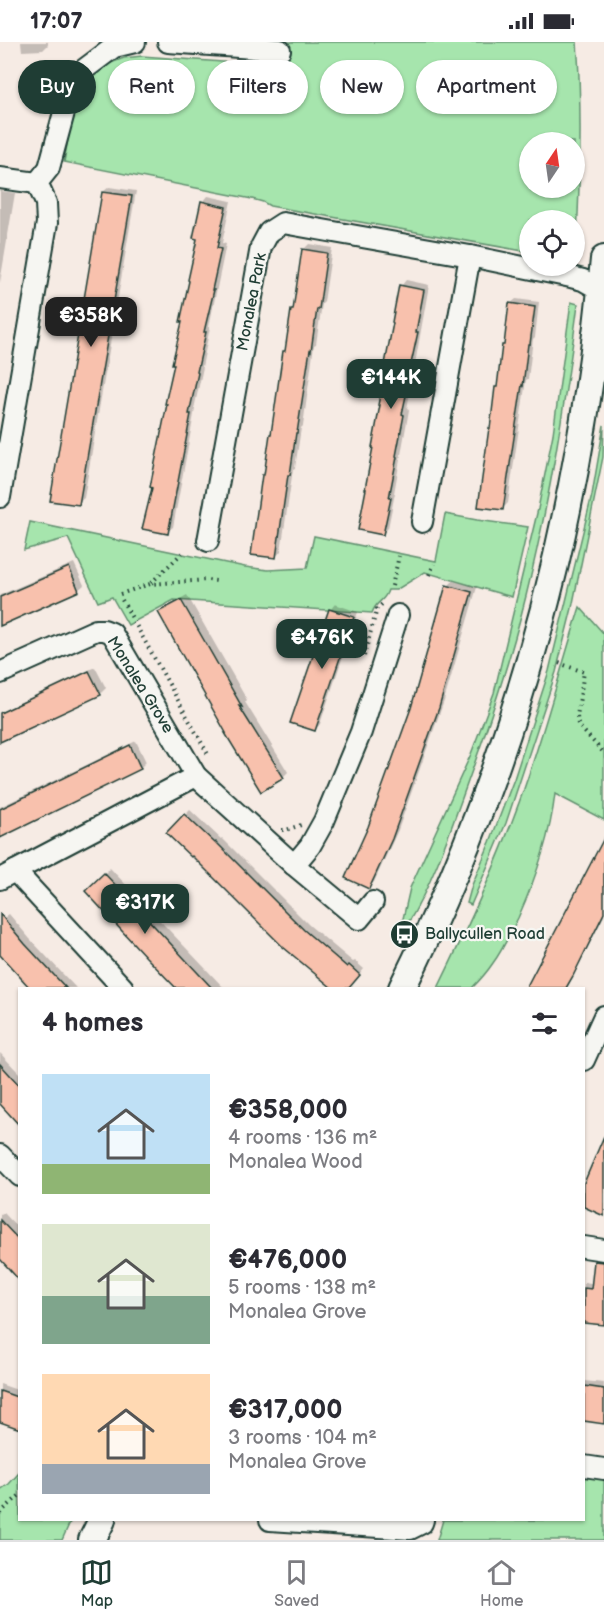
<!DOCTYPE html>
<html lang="en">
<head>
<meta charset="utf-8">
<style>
  :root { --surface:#fff; --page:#f2f2f3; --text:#2b2b33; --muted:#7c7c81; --line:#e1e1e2; --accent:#1f3d34 }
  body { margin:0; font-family:"Balsamiq Sans",sans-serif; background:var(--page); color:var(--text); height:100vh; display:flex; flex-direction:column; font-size:22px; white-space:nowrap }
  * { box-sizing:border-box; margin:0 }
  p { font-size:20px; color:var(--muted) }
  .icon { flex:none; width:33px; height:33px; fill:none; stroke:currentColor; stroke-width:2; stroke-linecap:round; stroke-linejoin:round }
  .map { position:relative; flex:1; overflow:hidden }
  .details { position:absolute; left:18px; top:945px; width:567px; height:534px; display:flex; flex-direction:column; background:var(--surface); border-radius:0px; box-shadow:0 2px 4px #0004 }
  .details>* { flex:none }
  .banner { position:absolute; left:18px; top:18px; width:568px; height:54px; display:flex; gap:12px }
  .needle { width:39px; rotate:13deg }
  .controls { position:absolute; left:519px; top:90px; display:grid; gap:12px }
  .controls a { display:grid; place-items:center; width:66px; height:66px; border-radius:50%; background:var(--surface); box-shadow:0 2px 4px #0004; font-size:30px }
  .price { position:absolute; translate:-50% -51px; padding:0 14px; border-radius:12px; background:var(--accent); color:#fff; font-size:20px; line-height:39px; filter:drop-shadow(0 2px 3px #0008) }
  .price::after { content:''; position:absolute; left:50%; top:36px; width:18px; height:14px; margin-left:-9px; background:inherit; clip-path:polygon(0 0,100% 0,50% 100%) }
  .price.current { background:#222; color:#fff }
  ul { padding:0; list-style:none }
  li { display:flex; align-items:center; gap:18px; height:150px; padding:0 24px }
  li span { display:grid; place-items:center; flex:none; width:168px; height:120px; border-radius:0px; color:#555 }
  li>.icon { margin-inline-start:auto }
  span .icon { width:72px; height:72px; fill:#fffc; stroke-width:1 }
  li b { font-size:26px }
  h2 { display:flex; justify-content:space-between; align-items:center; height:72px; padding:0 24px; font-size:26px }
  .pill { padding:0 21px; border-radius:27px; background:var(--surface); box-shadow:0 2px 4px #0004; font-size:21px; line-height:54px }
  .pill.current { background:var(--accent); color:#fff }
  .status { display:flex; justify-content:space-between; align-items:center; height:42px; padding:0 30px; background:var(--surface); direction:ltr }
  .status svg { height:16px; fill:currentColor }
  .dock { display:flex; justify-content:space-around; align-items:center; height:84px; border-top:2px solid var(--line); background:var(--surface); font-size:16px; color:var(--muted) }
  .dock a { display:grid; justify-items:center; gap:3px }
  .dock .current { color:var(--accent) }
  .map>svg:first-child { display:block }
</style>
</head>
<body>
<div class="status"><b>17:07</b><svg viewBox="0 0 49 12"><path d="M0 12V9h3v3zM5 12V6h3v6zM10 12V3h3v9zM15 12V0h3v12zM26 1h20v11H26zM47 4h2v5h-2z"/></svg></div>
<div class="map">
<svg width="604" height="1498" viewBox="0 0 604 1498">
  <rect width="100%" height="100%" fill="#f6ebe4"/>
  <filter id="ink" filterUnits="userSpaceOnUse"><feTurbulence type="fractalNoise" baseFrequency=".0167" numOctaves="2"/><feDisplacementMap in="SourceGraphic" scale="12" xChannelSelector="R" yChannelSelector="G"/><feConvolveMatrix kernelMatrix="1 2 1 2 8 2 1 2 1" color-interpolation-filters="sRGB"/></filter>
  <g filter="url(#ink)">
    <g fill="#a6e5ad" stroke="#629170" stroke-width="1.5" fill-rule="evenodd">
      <path d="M 285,0 L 577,0 C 582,65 580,130 577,195 L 575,206 L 574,178 L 530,178 L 529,210 L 270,164 L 263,160 L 252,157 L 64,120 L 73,67 L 85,38 L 108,22 L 124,16 L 142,14 L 276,24 ZM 530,100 L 574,100 L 574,146 L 530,146 Z"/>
      <path d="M 571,260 L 578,262 C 565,360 550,458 526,554 C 510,619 489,682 466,745 C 449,792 433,841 407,883 L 402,881 L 410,846 L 471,712 L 494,651 L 538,467 L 553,392 Z"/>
      <path d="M 604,383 L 603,415 L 572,566 L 556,630 L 506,781 L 471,863 L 467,861 L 472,843 L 490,800 L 514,737 L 549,629 L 592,453 Z"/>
      <path d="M 445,472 L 477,478 L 528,485 L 512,555 L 425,530 L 396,548 L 388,548 C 384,561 377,557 372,571 L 174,558 L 128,583 L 112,555 L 98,560 L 68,496 L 24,508 L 30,480 L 245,525 L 268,528 L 307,526 L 314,494 L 436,519 Z"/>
      <path d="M 580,565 L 604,592 L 604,778 L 555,752 C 550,795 536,836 518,876 C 510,891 503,908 493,921 C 487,930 480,938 472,946 L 438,946 C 468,885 497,822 520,758 C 543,695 560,629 580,565 Z"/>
      <path d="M 19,1431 L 20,1478 L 71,1478 L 62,1498 L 0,1498 L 0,1448 L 9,1442 Z"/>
      <path d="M 584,1432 L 604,1435 L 604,1498 L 437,1498 L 443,1478 L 584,1478 Z"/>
    </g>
    <g fill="#0003">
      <path d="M 21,0 L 48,0 L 48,3 L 43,8 L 22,9 Z"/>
      <path d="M 109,145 L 136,149 L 84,456 L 78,461 L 103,150 Z"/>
      <path d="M 0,149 L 15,151 L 0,241 Z"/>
      <path d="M 208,154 L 231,159 L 222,201 L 226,202 L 209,285 L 210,285 L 202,325 L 203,325 L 194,367 L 195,367 L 173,485 L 167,490 L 153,445 L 199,196 L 203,160 Z"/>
      <path d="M 309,202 L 332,206 L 324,260 L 322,262 L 316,302 L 314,303 L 303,384 L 301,386 L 295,426 L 293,427 L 281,509 L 276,515 L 266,432 L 292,268 L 294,266 L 303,208 Z"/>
      <path d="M 406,238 L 429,243 L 407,367 L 409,368 L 394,451 L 395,451 L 388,486 L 383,492 L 401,244 Z"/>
      <path d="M 516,257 L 539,260 L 535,295 L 533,297 L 528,337 L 526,338 L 508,461 L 502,467 L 499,344 L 510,262 Z"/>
      <path d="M 74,521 L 84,543 L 78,548 L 0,582 L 0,553 Z"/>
      <path d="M 453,539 L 477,545 L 444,659 L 398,788 L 374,840 L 368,845 L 369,786 L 412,667 L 448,544 Z"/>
      <path d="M 187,553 L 247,658 L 245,660 L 288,730 L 283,735 L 160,571 L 166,565 Z"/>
      <path d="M 335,562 L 358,570 L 320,682 L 315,688 L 330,568 Z"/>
      <path d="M 95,625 L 106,646 L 100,652 L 0,700 L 0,670 Z"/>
      <path d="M 136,699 L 146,720 L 140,726 L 0,794 L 0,765 Z"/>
      <path d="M 190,768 L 221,797 L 222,796 L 309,883 L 353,920 L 355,919 L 364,927 L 348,946 L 335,946 L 284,903 L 192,812 L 168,791 Z"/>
      <path d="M 604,799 L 604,874 L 567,946 L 528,946 Z"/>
      <path d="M 110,826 L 224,946 L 179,946 L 87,849 Z"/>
      <path d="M 9,872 L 30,897 L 76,946 L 32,946 L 0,910 L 0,879 Z"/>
      <path d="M 0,1011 L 20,1032 L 20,1081 L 0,1060 Z"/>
      <path d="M 0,1171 L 1,1173 L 4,1171 L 20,1188 L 20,1236 L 0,1215 Z"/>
      <path d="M 584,1240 L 604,1243 L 604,1282 L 584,1280 Z"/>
      <path d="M 584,1339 L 604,1341 L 604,1382 L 584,1379 Z"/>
      <path d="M 0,1342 L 20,1349 L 20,1386 L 0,1379 Z"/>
    </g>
    <g fill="#f8c1ad" stroke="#1f3d34" stroke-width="1.5">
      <path d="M 102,150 L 132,154 L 79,463 L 50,459 Z"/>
      <path d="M 201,159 L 226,165 L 217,206 L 221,207 L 212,248 L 214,248 L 204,290 L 206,290 L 197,330 L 198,331 L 189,372 L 191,372 L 168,492 L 142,487 L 152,446 L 150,445 L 167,362 L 165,362 L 174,322 L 172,322 L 182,280 L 180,280 L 189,239 L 188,238 L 197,197 L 193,196 Z"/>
      <path d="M 302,207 L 327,211 L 319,267 L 317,267 L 311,309 L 310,308 L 297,391 L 296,391 L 290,433 L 288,433 L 276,516 L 251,513 L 262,433 L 264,433 L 270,392 L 271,392 L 283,309 L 285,309 L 291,268 L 293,268 Z"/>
      <path d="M 399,243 L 424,248 L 416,290 L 418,290 L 409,331 L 411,331 L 402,372 L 404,373 L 396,414 L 397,415 L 389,456 L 391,456 L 383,493 L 358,488 L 366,447 L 365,447 L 373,405 L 372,405 L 380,363 L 378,363 L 386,323 L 385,322 L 393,281 L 392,280 Z"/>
      <path d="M 509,261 L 535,265 L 530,302 L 528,302 L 523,344 L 522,343 L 503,468 L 478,465 L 489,386 L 490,387 L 495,345 L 497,345 L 502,303 L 504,303 Z"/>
      <path d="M 69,525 L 79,549 L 0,584 L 0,555 Z"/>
      <path d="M 446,543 L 472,550 L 439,666 L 392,797 L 369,847 L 345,836 L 368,785 L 411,666 Z"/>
      <path d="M 181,558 L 242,665 L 239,664 L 284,736 L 261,750 L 225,691 L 226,691 L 158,570 Z"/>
      <path d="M 329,567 L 354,575 L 315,689 L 290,681 Z"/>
      <path d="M 89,629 L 101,653 L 0,700 L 0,671 Z"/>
      <path d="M 130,703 L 141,727 L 0,796 L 0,767 Z"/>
      <path d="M 184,772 L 215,801 L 216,800 L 304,888 L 347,925 L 349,923 L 360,933 L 349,946 L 332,946 L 283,905 L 192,814 L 191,815 L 166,791 Z"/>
      <path d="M 604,796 L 604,871 L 573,934 L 566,946 L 526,946 Z"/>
      <path d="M 104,831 L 128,856 L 212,946 L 176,946 L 146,915 L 85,849 Z"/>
      <path d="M 0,872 L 25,902 L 66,946 L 30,946 L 0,913 Z"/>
      <path d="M 0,1022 L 20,1044 L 20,1084 L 0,1062 Z"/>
      <path d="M 604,1094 L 604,1174 L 584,1165 L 584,1141 Z"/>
      <path d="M 0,1178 L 20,1199 L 20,1239 L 0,1217 Z"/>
      <path d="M 594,1219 L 604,1220 L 604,1283 L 584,1281 L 584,1246 L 591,1247 Z"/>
      <path d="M 584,1344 L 604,1347 L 604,1382 L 584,1379 Z"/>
      <path d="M 0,1349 L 20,1356 L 20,1387 L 0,1380 Z"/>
    </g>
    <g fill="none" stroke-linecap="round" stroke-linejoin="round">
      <defs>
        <g id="minor">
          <path d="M 168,0 L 280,8"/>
          <path d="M 0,136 L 37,141 L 46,161 L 47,181 L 0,455"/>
          <path d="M 37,141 L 49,126 L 66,63 L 82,29 L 114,5 L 135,0"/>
          <path d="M 422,480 L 470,214"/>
          <path d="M 208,499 L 261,205 L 269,190 L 283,181 L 470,214 L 571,235 L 583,238 L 604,250"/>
          <path d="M 0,631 L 96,588 L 104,588 L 112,591 L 196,734 L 294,823 L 359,877 L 373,860"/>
          <path d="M 294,823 L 310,804 L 324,779 L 361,690 L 398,573"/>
          <path d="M 15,829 L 196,734"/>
          <path d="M 0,837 L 15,829 L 123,946"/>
          <path d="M 584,1018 L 604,974"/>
          <path d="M 0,1113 L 20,1134"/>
          <path d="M 584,1205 L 604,1208"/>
          <path d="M 584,1424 L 604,1427"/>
          <path d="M 270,1478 L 410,1487 L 422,1481 L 423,1478"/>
        </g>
        <g id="tertiary">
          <path d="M 402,946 C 517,716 581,474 604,217"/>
          <path d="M 92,1498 L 102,1478"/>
        </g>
      </defs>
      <use href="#minor" stroke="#1f3d34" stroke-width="24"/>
      <use href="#tertiary" stroke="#1f3d34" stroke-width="30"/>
      <g stroke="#1f3d34" stroke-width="4" stroke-dasharray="1.5 4.5" stroke-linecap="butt">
        <path d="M 429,533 L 434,522"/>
        <path d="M 151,541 L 183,510"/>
        <path d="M 392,544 L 399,514"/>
        <path d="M 120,552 L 150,542 L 207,538 L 217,539"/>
        <path d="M 122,558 L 209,714"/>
        <path d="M 364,614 L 377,567 L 382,562"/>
        <path d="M 559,621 L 584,630 L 577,674 L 578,683 L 604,711"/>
        <path d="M 282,788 L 286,788 L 301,783"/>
        <path d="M 0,1471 L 20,1453"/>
      </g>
      <use href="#minor" stroke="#f6f6f2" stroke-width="20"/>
      <use href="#tertiary" stroke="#f6f6f2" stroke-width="26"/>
    </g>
  </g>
  <defs>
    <symbol id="bus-disc" viewBox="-11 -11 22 22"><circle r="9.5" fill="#1f3d34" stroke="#f6f6f2"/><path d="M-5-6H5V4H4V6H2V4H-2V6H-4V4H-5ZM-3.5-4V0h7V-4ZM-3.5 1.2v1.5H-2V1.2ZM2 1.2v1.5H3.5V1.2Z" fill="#fff"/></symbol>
  </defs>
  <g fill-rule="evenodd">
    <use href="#bus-disc" x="388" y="876" width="33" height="33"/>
  </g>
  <g text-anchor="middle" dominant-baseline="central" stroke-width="4.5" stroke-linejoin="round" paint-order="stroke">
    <g font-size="16" fill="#1f3d34" stroke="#f6f6f2">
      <text transform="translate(252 260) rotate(-79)">Monalea Park</text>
      <text transform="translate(140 643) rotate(58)">Monalea Grove</text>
    </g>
    <g font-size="16" fill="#1f3d34" stroke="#f6f6f2" text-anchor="start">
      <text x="425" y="892">Ballycullen Road</text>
    </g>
  </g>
</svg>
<div class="controls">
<a><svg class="needle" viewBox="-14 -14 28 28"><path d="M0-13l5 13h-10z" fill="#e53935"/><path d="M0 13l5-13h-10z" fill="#7c7c81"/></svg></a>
<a><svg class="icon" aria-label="locate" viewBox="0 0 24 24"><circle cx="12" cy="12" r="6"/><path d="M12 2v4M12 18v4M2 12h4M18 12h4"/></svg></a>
</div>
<b class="price current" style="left:91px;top:306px">€358K</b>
<b class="price" style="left:391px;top:368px">€144K</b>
<b class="price" style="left:322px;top:628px">€476K</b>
<b class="price" style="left:145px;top:893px">€317K</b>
<div class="banner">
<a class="pill current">Buy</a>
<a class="pill">Rent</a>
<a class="pill">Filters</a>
<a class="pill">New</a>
<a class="pill">Apartment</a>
</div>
<section class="details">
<h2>4 homes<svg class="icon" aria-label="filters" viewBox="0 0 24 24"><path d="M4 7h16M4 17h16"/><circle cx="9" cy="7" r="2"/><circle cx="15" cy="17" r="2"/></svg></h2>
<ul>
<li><span style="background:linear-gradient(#bfe0f5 75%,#8fb573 0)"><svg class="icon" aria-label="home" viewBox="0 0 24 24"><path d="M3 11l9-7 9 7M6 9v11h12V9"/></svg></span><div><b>€358,000</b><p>4 rooms · 136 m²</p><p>Monalea Wood</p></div></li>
<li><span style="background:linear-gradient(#dfe7d0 60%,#7fa58c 0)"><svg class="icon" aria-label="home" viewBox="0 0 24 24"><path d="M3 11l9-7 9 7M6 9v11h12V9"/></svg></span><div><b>€476,000</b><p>5 rooms · 138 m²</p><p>Monalea Grove</p></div></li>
<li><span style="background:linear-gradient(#ffd9b3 75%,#9aa5b1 0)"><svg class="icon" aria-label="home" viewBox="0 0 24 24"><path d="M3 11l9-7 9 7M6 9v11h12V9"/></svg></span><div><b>€317,000</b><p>3 rooms · 104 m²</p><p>Monalea Grove</p></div></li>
</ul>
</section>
</div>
<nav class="dock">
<a class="current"><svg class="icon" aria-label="map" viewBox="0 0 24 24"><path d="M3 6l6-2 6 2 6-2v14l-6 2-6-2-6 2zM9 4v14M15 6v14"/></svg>Map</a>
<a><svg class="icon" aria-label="saved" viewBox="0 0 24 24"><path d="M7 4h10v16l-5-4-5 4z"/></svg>Saved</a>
<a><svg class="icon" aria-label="home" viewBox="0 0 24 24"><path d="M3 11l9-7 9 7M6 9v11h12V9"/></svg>Home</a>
</nav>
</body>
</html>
